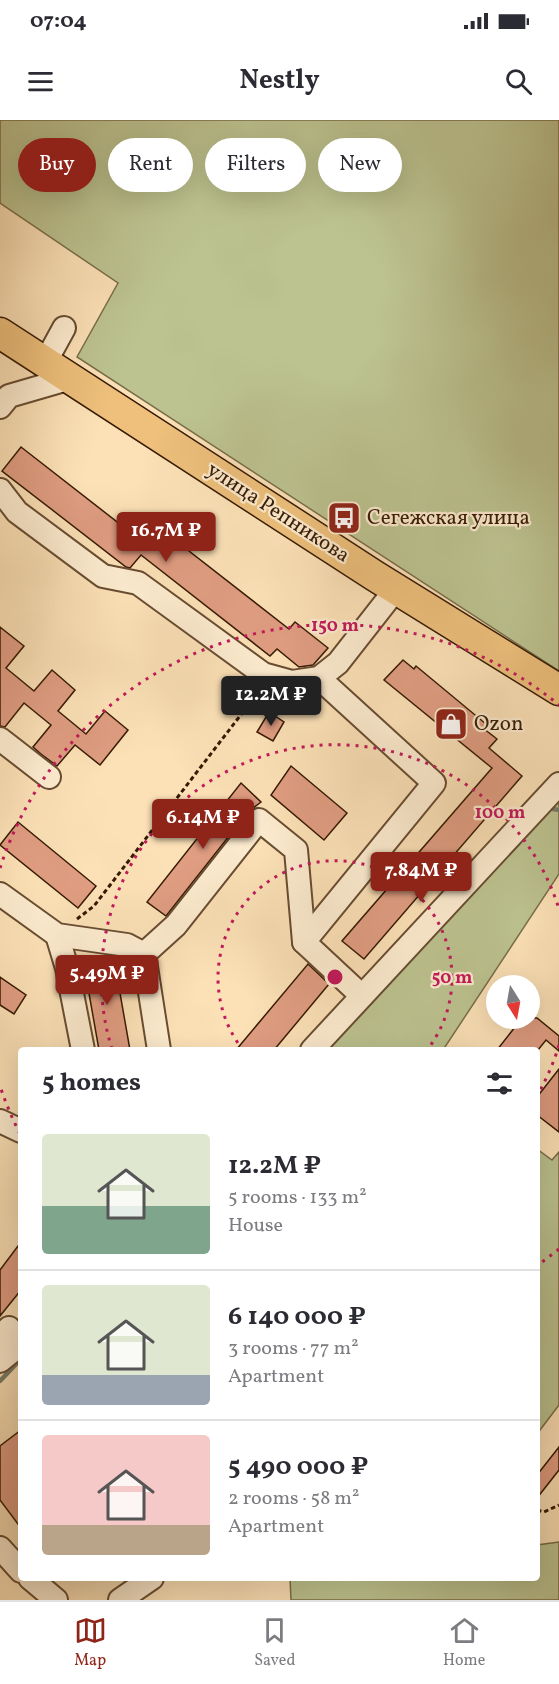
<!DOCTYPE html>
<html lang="en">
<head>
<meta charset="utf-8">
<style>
  :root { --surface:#fff; --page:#f7f7f7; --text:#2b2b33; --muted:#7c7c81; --line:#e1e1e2; --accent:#8f2418 }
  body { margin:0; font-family:Vollkorn,serif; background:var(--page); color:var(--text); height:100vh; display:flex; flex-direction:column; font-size:22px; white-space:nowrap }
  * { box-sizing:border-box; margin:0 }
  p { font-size:20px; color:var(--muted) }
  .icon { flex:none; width:33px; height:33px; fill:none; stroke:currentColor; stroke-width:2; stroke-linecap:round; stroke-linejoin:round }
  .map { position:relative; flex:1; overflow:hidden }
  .drawer { position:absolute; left:18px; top:927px; width:522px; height:534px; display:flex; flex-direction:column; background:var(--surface); border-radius:6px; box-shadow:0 6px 24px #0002 }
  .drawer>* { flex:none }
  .guide { position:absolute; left:18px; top:18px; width:524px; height:54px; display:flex; gap:12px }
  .needle { width:39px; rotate:169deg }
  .fabs { position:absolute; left:486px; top:855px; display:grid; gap:12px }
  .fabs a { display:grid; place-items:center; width:54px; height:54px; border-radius:50%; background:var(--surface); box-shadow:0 6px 24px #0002; font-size:30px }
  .price { position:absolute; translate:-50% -51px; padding:0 14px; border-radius:6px; background:var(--accent); color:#fff; font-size:20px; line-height:39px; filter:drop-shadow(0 2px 3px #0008) }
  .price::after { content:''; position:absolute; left:50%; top:36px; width:18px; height:14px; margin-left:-9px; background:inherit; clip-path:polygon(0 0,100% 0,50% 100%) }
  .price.on { background:#222; color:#fff }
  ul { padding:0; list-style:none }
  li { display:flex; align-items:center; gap:18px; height:150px; padding:0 24px }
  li+li { border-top:2px solid var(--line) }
  li span { display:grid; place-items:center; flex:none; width:168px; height:120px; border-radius:6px; color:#555 }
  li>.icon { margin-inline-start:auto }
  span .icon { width:72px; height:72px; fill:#fffc; stroke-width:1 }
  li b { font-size:26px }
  h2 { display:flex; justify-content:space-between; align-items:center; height:72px; padding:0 24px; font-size:26px }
  .chip { padding:0 21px; border-radius:27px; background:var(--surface); box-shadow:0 6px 24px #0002; font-size:21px; line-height:54px }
  .chip.on { background:var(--accent); color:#fff }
  .status { display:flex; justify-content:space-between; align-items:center; height:42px; padding:0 30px; background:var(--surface); direction:ltr }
  .status svg { height:16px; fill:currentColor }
  header { display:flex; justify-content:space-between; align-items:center; height:78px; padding:0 24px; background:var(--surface); font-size:27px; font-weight:700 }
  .menu { display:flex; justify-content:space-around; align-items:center; height:84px; border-top:2px solid var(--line); background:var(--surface); font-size:16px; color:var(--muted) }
  .menu a { display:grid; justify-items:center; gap:3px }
  .menu .on { color:var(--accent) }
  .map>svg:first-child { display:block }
</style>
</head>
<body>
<div class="status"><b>07:04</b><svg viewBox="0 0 49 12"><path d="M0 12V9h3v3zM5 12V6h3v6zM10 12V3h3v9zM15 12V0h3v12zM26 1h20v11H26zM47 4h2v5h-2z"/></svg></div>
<header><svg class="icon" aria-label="menu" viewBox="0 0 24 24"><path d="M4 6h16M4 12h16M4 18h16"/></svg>Nestly<svg class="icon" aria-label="search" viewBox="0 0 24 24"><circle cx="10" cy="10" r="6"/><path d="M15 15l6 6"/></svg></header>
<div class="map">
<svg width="559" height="1480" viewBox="0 0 559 1480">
  <rect width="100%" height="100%" fill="#fce1b7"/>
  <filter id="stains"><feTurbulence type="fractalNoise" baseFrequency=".00333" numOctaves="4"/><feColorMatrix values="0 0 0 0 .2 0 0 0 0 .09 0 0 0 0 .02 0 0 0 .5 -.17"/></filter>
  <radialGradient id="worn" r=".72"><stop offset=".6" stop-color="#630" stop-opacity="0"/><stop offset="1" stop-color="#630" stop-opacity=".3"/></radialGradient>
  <g fill="#bcc390" stroke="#796e4a" stroke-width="1.5">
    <path d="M 0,0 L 559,0 L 559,551 L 77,237 L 118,163 L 0,83 Z"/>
    <path d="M 559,675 L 559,754 L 443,930 L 327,930 Z"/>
    <path d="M 537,1029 L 552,1040 L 559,1032 L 559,1285 L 537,1314 Z"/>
    <path d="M 559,1422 L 559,1480 L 291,1480 L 290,1458 L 537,1458 L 537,1425 Z"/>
  </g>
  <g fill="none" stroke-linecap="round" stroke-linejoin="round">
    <g stroke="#757c69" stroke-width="4.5">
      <path d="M 547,688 L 559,690"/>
      <path d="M 0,1261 L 21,1239"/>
    </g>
  </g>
  <g fill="#e09d82" stroke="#361a04" stroke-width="1.5">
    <path d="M 21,327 L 148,426 L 162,410 L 289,509 L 295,502 L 328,528 L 313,545 L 299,547 L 277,529 L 270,536 L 141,435 L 130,448 L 126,447 L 2,351 Z"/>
    <path d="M 0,507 L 24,526 L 6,548 L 34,571 L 52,550 L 75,570 L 58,591 L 86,614 L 105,591 L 128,610 L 100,645 L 75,625 L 57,646 L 41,634 L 33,627 L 51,605 L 24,583 L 5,607 L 0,606 Z"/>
    <path d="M 403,540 L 414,549 L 416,546 L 486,604 L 483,608 L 497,619 L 489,628 L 522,656 L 364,839 L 342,821 L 492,648 L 384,560 Z"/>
    <path d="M 269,592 L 284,602 L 273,621 L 257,612 Z"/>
    <path d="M 291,646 L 347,693 L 324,720 L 271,675 Z"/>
    <path d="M 241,663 L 261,682 L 248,692 L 166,796 L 147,782 Z"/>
    <path d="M 18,702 L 96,766 L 78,788 L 0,725 Z"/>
    <path d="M 114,839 L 130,930 L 99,930 L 84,845 Z"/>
    <path d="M 308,844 L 329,864 L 274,930 L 236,930 Z"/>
    <path d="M 0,857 L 26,875 L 14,894 L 0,885 Z"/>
    <path d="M 522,898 L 537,898 L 559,916 L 559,931 L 546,920 L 538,930 L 497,930 Z"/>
    <path d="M 559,949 L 559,1012 L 537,995 L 537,977 Z"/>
    <path d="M 21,1122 L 21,1170 L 0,1196 L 0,1150 Z"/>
    <path d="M 21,1310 L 21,1408 L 0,1380 L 0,1326 Z"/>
    <path d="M 559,1327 L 559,1350 L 537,1378 L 537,1355 Z"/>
  </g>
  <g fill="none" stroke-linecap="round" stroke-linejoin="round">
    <defs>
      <g id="minor">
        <path d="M 46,241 L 64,208"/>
        <path d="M 0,287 L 9,276 L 71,258"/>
        <path d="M 0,370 L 17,392 L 103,456 L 138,463 L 263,554 L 292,562 L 319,558 L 338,543 L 396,469"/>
        <path d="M 319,558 L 434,663 L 304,822 L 362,876"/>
        <path d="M 0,619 L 49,657"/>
        <path d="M 0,774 L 57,815 L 127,825 L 144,834 L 159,930"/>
        <path d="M 57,815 L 67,848 L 83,930"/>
        <path d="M 144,834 L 176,805 L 259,700 L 296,730 L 304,822"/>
        <path d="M 312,930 L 559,664"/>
        <path d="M 0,1001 L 21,1011"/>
        <path d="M 0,1217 L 9,1208"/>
        <path d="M 0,1241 L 21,1224"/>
        <path d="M 0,1428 L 21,1451"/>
        <path d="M 30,1458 L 56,1480"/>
        <path d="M 120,1480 L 152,1458"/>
      </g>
      <path id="major" d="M 0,213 L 375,456 L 559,570"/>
    </defs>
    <use href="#minor" stroke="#684c31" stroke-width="26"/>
    <use href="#major" stroke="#361a04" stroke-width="33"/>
    <g stroke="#361a04" stroke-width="3" stroke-dasharray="4.5 3" stroke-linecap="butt">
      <path d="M 77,799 L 94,786 L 243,592 L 276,577"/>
      <path d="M 537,1390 L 544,1392 L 559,1385"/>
    </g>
    <use href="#minor" stroke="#fdecd0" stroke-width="22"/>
    <use href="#major" stroke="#eec07c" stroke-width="30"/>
  </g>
  <g fill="none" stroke="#c2185b" stroke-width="3" stroke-dasharray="3 6">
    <path d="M243 930A117 117 0 1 1 427 930"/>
    <path d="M559 925A234 234 0 0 1 538 974M112 929A234 234 0 1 1 559 789"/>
    <path d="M559 1129A352 352 0 0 1 539 1144M20 1014A352 352 0 0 1 0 966M0 748A352 352 0 0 1 559 585"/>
  </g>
  <defs>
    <symbol id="bus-square" viewBox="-11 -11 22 22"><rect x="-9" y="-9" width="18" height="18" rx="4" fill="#8f2418" stroke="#fdecd0"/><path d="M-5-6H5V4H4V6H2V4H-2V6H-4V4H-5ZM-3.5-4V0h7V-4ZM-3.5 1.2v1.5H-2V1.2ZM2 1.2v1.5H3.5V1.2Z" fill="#fff"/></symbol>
    <symbol id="shop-square" viewBox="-11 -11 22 22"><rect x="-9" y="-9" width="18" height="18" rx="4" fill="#8f2418" stroke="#fdecd0"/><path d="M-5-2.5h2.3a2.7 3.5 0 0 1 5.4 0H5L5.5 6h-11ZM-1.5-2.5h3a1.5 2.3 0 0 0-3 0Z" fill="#fff"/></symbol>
  </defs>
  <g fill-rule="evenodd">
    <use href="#bus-square" x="325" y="379" width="38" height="38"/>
    <use href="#shop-square" x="432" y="585" width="38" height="38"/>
  </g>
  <g text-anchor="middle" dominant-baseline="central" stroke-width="4.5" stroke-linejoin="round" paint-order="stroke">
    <g font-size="21" fill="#361a04" stroke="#fdecd0">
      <text transform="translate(278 393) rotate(33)">улица Репникова</text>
    </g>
    <g font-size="21" fill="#361a04" stroke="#fdecd0" text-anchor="start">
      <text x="367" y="398">Сегежская улица</text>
      <text x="474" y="604">Ozon</text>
    </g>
  </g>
  <circle cx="335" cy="857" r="9" fill="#c2185b" stroke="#fdecd0" stroke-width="3"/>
  <g font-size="18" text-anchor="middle" font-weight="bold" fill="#c2185b" stroke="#fdecd0" stroke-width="4.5" stroke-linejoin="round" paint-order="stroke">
    <text x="335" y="511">150 m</text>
    <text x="500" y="698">100 m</text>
    <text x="452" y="863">50 m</text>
  </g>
  <rect width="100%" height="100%" filter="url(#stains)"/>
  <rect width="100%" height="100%" fill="url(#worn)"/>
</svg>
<div class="fabs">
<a><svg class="needle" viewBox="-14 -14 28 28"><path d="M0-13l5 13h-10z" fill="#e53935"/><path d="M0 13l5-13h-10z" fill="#7c7c81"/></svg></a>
</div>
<b class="price" style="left:166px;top:443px">16.7M ₽</b>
<b class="price on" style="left:271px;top:607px">12.2M ₽</b>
<b class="price" style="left:203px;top:730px">6.14M ₽</b>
<b class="price" style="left:421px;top:783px">7.84M ₽</b>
<b class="price" style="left:107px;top:886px">5.49M ₽</b>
<div class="guide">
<a class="chip on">Buy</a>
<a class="chip">Rent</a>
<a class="chip">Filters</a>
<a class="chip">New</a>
</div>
<section class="drawer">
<h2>5 homes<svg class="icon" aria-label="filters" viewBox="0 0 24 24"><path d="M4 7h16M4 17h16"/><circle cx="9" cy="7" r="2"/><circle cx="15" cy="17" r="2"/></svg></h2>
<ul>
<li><span style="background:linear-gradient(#dfe7d0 60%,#7fa58c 0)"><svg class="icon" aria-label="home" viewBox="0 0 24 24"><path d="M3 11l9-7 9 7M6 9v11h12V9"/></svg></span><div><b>12.2M ₽</b><p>5 rooms · 133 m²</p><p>House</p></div></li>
<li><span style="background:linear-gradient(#dfe7d0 75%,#9aa5b1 0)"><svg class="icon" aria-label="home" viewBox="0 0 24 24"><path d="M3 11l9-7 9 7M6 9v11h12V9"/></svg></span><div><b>6 140 000 ₽</b><p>3 rooms · 77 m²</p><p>Apartment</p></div></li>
<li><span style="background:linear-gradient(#f6c9c9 75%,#b9a48a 0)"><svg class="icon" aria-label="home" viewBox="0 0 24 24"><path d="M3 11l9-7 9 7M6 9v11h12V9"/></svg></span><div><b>5 490 000 ₽</b><p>2 rooms · 58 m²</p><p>Apartment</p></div></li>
</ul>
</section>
</div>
<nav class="menu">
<a class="on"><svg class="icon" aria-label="map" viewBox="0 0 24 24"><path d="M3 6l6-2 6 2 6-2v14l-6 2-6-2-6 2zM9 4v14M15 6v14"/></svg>Map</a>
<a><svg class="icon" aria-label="saved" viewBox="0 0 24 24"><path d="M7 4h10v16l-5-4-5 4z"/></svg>Saved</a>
<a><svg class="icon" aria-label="home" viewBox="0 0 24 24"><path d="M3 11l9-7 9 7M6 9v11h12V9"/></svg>Home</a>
</nav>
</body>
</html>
